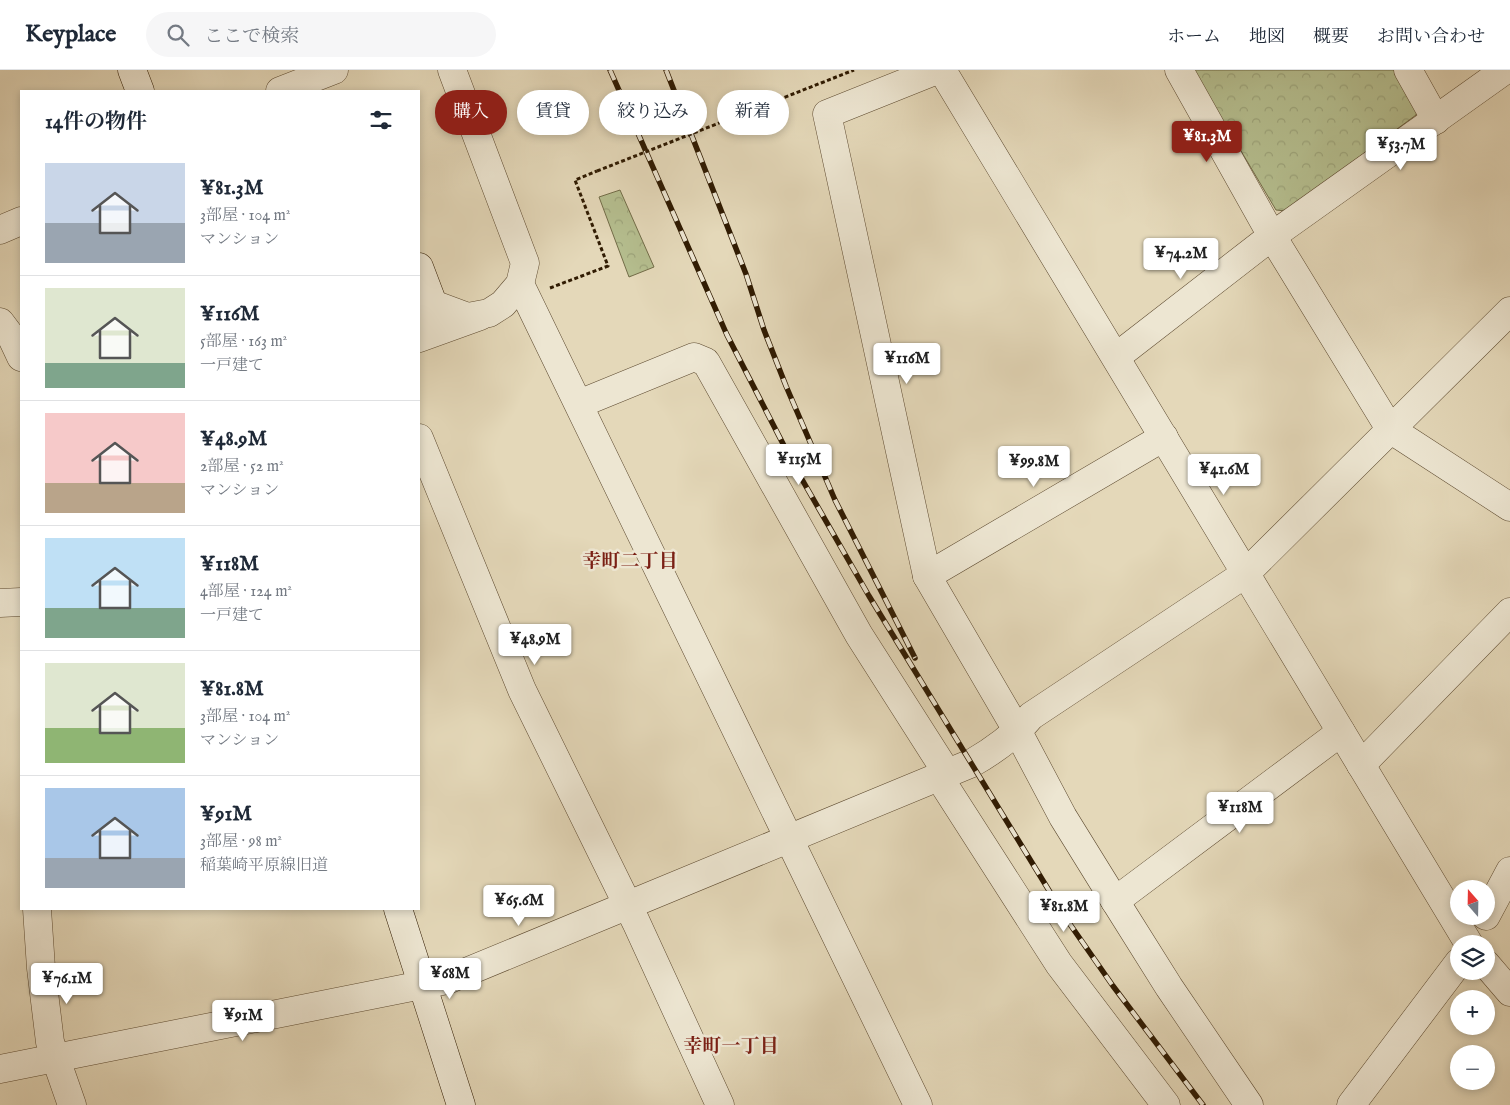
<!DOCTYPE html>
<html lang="ja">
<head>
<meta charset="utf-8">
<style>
  :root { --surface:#fff; --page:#f6f6f7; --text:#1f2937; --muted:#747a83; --line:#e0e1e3; --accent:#8f2418 }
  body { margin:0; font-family:"IM FELL English","Noto Serif JP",serif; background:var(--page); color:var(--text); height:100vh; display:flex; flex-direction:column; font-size:19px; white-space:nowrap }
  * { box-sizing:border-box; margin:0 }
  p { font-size:16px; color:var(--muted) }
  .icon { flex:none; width:28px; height:28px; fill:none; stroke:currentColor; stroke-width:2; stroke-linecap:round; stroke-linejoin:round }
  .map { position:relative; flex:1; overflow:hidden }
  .panel { position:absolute; left:20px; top:20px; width:400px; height:820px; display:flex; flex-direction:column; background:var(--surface); border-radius:0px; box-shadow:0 2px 8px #0003 }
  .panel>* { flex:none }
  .guide { position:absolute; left:435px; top:20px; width:475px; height:45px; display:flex; gap:10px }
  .needle { width:32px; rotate:340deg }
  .buttons { position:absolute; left:1450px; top:810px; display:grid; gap:10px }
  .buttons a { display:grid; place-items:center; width:45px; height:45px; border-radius:50%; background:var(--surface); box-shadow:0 2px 8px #0003; font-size:25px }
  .price { position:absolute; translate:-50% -42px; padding:0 11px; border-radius:5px; background:#fff; color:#222; font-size:16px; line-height:32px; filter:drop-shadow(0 1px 2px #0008) }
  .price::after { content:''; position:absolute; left:50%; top:30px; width:15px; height:11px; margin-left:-8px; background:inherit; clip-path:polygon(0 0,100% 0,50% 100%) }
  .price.current { background:var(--accent); color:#fff }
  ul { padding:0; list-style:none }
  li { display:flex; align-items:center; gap:15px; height:125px; padding:0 25px }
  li+li { border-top:1px solid var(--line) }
  li span { display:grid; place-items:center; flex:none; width:140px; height:100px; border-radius:0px; color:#555 }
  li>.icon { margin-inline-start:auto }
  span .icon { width:60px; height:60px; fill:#fffc; stroke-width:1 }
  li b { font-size:21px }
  h2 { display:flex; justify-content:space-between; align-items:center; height:60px; padding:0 25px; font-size:21px }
  .pill { padding:0 18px; border-radius:22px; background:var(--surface); box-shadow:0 2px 8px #0003; font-size:18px; line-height:45px }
  .pill.current { background:var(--accent); color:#fff }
  header { display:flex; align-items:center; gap:30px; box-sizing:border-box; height:70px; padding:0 25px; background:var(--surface); border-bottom:1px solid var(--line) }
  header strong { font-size:24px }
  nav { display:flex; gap:28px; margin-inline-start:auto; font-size:18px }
  .search { width:350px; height:45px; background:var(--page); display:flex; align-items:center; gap:12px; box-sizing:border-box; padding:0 18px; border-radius:28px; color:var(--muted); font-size:19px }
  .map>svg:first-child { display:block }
</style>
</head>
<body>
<header>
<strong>Keyplace</strong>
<div class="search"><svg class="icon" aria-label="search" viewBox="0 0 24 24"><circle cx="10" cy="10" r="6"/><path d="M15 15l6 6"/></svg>ここで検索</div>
<nav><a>ホーム</a><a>地図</a><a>概要</a><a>お問い合わせ</a></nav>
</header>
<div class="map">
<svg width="1510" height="1035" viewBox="0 0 1510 1035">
  <defs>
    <pattern id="park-crowns" width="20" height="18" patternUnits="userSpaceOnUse" patternTransform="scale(1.25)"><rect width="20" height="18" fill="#b5be8f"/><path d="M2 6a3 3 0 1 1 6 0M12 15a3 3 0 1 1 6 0" fill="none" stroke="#9ca37a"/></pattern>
  </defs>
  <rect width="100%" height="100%" fill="#e4d8b9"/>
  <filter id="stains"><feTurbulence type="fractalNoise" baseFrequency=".004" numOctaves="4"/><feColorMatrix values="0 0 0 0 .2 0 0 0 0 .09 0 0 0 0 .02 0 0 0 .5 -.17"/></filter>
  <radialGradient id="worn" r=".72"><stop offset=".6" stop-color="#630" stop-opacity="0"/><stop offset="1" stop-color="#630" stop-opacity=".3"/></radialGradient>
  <g fill="url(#park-crowns)" stroke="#726c48">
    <path d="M 1193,0 L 1397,0 L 1418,37 L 1416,45 L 1286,141 L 1276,140 Z"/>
    <path d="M 620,120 L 654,197 L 629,207 L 599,127 Z"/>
  </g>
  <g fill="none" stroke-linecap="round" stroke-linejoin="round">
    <defs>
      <g id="street">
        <path d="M 937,0 L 827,44 L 927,506 L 1018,662 L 1063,747 L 1115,831 L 1169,917 L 1249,1035"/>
        <path d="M 942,0 L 1469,874"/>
        <path d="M 1179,0 L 1272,166 L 1390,359 L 1510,437"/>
        <path d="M 1408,0 L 1436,50"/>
        <path d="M 280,21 L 334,0"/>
        <path d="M 0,160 L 21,151"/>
        <path d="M 520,214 L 918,1035"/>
        <path d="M 433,234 L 468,247 L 489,243 L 503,234 L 520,214 L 525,193 L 452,0"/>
        <path d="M 0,252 L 12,268 L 21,287"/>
        <path d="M 419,268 L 480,246"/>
        <path d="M 1116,287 L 1272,166 L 1505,0"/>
        <path d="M 579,334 L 694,287 L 706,292 L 859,565 L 947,703"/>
        <path d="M 419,368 L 522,620 L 636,852 L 720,1035"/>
        <path d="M 927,506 L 1164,367"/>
        <path d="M 0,533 L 21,532"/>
        <path d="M 1361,695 L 1510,542"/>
        <path d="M 939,707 L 1059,894 L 1166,1035"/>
        <path d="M 1115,831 L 1341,662"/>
        <path d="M 37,839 L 41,898 L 50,972 L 72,1035"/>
        <path d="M 1486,846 L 1510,801"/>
        <path d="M 1486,894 L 1510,922"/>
        <path d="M 0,999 L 447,910 L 972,693 C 995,680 1014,666 1031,646 L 1245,504 L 1510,241"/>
        <path d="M 1351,1035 L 1459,892"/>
      </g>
      <g id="secondary">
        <path d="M 132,0 L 140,21"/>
        <path d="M 419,197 L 433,234 L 423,255 L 419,258"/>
        <path d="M 398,839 L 461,1035"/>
      </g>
    </defs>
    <use href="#street" stroke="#5d4a30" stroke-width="29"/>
    <use href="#secondary" stroke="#301b02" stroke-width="29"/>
    <g stroke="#301b02" stroke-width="3" stroke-dasharray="4 2.5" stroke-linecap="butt">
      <path d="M 821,13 L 854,0"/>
      <path d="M 550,218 L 608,196 L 575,110 L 597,101"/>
    </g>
    <use href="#street" stroke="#ede6d2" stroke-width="28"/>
    <use href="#secondary" stroke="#ede6d2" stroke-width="28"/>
    <defs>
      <g id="rail">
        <path d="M 610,0 L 727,265 L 796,399 L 869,526 L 1067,850 L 1113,916 L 1203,1035"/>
        <path d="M 666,0 L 746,204 L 764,260 L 786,316 L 835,430 L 915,588"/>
      </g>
    </defs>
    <use href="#rail" stroke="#301b02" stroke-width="5.5"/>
    <use href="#rail" stroke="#ede6d2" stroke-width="4" stroke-dasharray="11" stroke-linecap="butt"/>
    <path stroke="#301b02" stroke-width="3" stroke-dasharray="4 2.5" stroke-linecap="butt" d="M 597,101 L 821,13"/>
  </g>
  <g text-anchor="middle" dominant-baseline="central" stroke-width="5" stroke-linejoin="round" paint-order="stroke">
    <g font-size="19" font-weight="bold" fill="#7a1f14" stroke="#ede6d2">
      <text x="630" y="492">幸町二丁目</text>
      <text x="731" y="977">幸町一丁目</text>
    </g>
  </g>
  <rect width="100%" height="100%" filter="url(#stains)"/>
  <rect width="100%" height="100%" fill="url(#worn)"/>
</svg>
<div class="buttons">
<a><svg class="needle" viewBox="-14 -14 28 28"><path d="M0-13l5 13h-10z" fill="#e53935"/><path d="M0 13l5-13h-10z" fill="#747a83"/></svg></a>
<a><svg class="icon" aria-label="layers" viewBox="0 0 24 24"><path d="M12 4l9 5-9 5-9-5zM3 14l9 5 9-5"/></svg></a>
<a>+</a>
<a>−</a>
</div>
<b class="price current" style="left:1207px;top:93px">¥81.3M</b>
<b class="price" style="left:1401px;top:101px">¥53.7M</b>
<b class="price" style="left:1181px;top:210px">¥74.2M</b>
<b class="price" style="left:907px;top:315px">¥116M</b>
<b class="price" style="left:799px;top:416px">¥115M</b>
<b class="price" style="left:1034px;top:418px">¥99.8M</b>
<b class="price" style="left:1224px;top:426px">¥41.6M</b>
<b class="price" style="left:535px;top:596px">¥48.9M</b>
<b class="price" style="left:1240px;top:764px">¥118M</b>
<b class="price" style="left:519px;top:857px">¥65.6M</b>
<b class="price" style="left:1064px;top:863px">¥81.8M</b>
<b class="price" style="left:450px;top:930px">¥68M</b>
<b class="price" style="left:67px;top:935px">¥76.1M</b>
<b class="price" style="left:243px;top:972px">¥91M</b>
<div class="guide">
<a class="pill current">購入</a>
<a class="pill">賃貸</a>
<a class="pill">絞り込み</a>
<a class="pill">新着</a>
</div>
<section class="panel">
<h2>14件の物件<svg class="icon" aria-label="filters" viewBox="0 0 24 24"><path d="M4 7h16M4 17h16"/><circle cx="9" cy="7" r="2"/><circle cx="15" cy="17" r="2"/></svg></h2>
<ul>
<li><span style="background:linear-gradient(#c9d6e8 60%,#9aa5b1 0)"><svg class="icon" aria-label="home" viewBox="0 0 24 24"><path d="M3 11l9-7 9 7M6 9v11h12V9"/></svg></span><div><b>¥81.3M</b><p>3部屋 · 104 m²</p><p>マンション</p></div></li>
<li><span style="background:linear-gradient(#dfe7d0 75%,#7fa58c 0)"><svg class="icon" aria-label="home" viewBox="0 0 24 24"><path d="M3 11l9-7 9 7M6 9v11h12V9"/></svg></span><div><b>¥116M</b><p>5部屋 · 163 m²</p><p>一戸建て</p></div></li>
<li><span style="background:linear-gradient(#f6c9c9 70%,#b9a48a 0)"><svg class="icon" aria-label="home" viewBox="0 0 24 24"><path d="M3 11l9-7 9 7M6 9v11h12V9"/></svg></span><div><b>¥48.9M</b><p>2部屋 · 52 m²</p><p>マンション</p></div></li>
<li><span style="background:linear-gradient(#bfe0f5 70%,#7fa58c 0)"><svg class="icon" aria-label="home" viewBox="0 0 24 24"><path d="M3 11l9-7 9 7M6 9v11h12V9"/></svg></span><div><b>¥118M</b><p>4部屋 · 124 m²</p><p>一戸建て</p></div></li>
<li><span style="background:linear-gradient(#dfe7d0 65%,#8fb573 0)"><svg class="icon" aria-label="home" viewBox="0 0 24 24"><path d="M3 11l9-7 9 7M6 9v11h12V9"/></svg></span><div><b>¥81.8M</b><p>3部屋 · 104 m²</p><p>マンション</p></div></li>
<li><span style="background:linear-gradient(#a9c7e8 70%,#9aa5b1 0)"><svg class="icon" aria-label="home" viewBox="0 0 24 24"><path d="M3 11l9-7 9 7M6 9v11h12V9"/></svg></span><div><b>¥91M</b><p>3部屋 · 98 m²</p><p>稲葉崎平原線旧道</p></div></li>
</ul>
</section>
</div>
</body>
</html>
